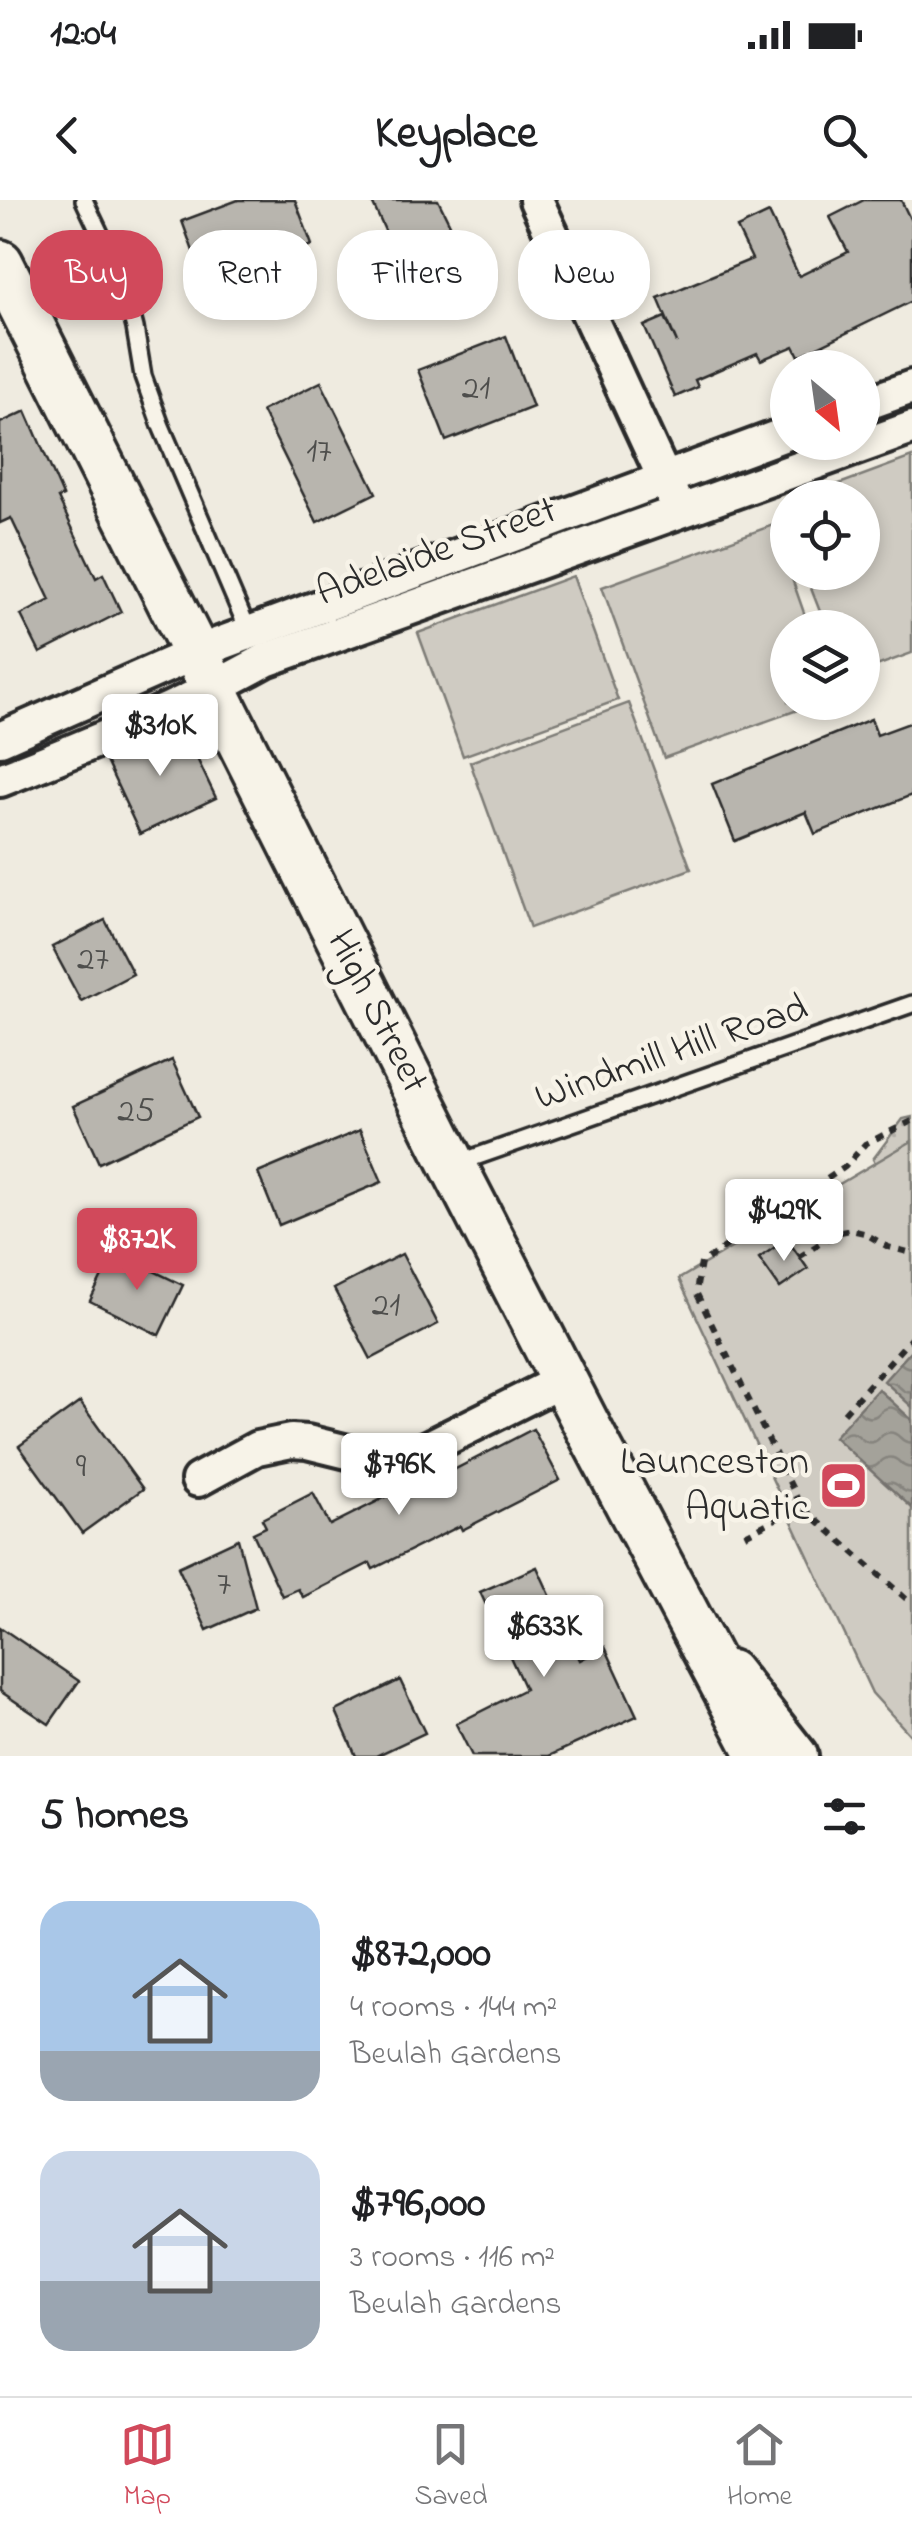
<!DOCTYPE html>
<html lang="en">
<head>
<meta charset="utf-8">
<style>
  :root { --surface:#fff; --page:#f2f2f2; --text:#202124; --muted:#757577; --line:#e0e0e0; --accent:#d1495b }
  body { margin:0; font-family:"Indie Flower",sans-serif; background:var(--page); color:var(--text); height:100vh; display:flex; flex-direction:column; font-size:38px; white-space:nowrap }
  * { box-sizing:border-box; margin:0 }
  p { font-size:32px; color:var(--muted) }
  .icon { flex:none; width:55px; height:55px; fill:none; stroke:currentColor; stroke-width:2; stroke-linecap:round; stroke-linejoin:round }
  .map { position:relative; height:1556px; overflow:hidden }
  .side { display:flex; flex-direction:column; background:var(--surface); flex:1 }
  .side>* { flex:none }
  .hud { position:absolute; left:30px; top:30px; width:852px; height:90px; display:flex; gap:20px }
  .needle { width:65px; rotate:151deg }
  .buttons { position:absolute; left:770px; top:150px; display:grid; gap:20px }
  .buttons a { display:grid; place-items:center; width:110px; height:110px; border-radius:50%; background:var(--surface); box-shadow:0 5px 15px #0003; font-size:50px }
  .price { position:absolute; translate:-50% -85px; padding:0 22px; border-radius:10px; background:#fff; color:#222; font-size:32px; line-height:65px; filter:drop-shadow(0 2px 5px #0008) }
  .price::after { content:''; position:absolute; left:50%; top:60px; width:30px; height:22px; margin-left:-15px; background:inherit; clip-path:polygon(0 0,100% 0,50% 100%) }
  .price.current { background:var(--accent); color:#fff }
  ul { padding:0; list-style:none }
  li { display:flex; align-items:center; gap:30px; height:250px; padding:0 40px }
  li span { display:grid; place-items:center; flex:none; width:280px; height:200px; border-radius:30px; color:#555 }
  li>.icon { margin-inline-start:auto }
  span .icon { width:120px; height:120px; fill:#fffc; stroke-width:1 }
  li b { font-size:42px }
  h2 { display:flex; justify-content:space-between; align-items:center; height:120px; padding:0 40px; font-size:42px }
  .tag { padding:0 35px; border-radius:40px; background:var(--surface); box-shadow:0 5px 15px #0003; font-size:35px; line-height:90px }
  .tag.current { background:var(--accent); color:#fff }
  .status { display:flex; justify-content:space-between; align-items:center; height:70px; padding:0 50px; background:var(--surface); direction:ltr }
  .status svg { height:28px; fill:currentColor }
  header { display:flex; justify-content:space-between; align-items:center; height:130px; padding:0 40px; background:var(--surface); font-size:45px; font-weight:700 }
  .tabs { display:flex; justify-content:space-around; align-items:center; height:140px; border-top:2px solid var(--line); background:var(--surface); font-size:28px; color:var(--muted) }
  .tabs a { display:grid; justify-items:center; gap:5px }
  .tabs .current { color:var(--accent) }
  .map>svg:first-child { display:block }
</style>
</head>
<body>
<div class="status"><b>12:04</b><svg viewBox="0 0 49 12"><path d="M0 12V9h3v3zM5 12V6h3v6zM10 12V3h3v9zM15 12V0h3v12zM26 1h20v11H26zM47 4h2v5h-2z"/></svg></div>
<header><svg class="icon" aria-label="back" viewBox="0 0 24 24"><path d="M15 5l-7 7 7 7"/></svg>Keyplace<svg class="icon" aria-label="search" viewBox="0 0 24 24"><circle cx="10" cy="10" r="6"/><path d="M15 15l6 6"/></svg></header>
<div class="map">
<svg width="912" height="1556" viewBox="0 0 912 1556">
  <defs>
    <pattern id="park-dots" width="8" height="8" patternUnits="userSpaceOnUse" patternTransform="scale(2.5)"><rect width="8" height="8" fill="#cfcbc2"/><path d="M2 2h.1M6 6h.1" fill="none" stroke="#b2aea7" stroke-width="1.8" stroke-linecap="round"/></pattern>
    <pattern id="water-waves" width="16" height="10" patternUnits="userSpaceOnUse" patternTransform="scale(2.5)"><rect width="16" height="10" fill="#a4a29a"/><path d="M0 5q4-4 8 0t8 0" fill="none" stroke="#86847e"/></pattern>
  </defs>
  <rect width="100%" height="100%" fill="#efebe0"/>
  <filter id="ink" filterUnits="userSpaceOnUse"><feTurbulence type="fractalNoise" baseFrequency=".01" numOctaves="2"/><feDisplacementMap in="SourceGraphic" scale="20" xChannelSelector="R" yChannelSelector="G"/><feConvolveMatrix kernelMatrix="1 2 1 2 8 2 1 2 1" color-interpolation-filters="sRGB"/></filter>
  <g filter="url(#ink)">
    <path fill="url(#park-dots)" stroke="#7d7b76" stroke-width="2.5" d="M 912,917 L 912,1006 L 887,985 L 873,959 L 903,919 Z"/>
    <g fill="#cfcbc2" stroke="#7d7b76" stroke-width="2.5">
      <path d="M 912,257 L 912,453 L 863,471 L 862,428 L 826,427 L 805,373 L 862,372 L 862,298 L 804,297 Z"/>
      <path d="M 773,325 L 788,372 L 790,373 L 809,427 L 788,428 L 788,502 L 817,503 L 664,558 L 602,387 Z"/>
      <path d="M 573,376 L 618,500 L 463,556 L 418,433 Z"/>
      <path d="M 629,503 L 691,669 L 530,728 L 470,562 Z"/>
      <path d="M 912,941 L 912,1537 L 872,1493 L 679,1079 Z"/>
    </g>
    <g fill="url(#water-waves)" stroke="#74726e" stroke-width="2.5">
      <path d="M 912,1150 L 912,1207 L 884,1181 Z"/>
      <path d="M 878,1189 L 912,1220 L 912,1308 L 834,1237 Z"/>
    </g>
    <g fill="#b8b5ae" stroke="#2b2b2b" stroke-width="2.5">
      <path d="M 238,0 L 295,0 L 312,45 L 205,84 L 182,21 Z"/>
      <path d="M 371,0 L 438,0 L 461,47 L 405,74 Z"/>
      <path d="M 864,0 L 901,0 L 912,23 L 912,101 L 799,156 L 794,146 L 761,160 L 757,153 L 695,180 L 698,187 L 675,197 L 644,126 L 665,117 L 677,143 L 658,98 L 752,59 L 737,28 L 769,13 L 799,76 L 848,52 L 830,17 Z"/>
      <path d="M 506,136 L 533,207 L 446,241 L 418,170 Z"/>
      <path d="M 321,182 L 376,293 L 317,322 L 262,211 Z"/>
      <path d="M 26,211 L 63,296 L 58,298 L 96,378 L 103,374 L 121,412 L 40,453 L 21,415 L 50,400 L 11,318 L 0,323 L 0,223 Z"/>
      <path d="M 871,519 L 877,535 L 912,522 L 912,595 L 815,634 L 806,612 L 735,641 L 712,584 Z"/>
      <path d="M 181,525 L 216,598 L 140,634 L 105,559 Z"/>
      <path d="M 105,720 L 133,774 L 81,801 L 52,747 Z"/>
      <path d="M 172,860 L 198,917 L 99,963 L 73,906 Z"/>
      <path d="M 360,930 L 382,982 L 279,1025 L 258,973 Z"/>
      <path d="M 787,1039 L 808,1069 L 780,1088 L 759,1058 Z"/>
      <path d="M 114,1052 L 183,1085 L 159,1135 L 90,1101 Z"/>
      <path d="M 402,1054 L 438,1124 L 371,1159 L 334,1089 Z"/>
      <path d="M 80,1202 L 143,1289 L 82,1333 L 19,1246 Z"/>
      <path d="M 533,1229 L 560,1280 L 462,1330 L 460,1326 L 373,1369 L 370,1363 L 303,1397 L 298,1389 L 282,1396 L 253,1333 L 266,1327 L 262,1319 L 313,1293 L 330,1325 L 406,1287 L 409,1293 Z"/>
      <path d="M 238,1339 L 256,1408 L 207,1430 L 178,1367 Z"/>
      <path d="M 537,1367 L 580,1460 L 605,1447 L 637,1516 L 549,1556 L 472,1556 L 456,1524 L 525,1489 L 480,1392 Z"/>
      <path d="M 0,1427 L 79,1481 L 49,1524 L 0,1491 Z"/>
      <path d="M 400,1480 L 425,1533 L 376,1556 L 356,1556 L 336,1511 Z"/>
    </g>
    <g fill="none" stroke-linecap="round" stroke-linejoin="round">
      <defs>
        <g id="service">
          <path d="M 84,0 L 123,82 L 135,128 L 143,176 L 161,226 L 249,432"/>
          <path d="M 458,963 L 912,804"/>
        </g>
        <g id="minor">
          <path d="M 536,0 L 673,297"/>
          <path d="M 862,205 L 912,187"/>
          <path d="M 0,539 L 195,453 L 788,233"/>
          <path d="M 0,580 C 90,545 181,507 266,460 L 912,228"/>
          <path d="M 198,1280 L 257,1248 L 291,1241 L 307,1242 L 364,1256 L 381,1257 L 417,1253 L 563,1180"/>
        </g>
        <path id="tertiary" d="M 730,1471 L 797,1556"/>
        <path id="secondary" d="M 0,63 L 453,965 L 594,1239 L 761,1556"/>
      </defs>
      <use href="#service" stroke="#2b2b2b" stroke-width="22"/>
      <use href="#minor" stroke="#2b2b2b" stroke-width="40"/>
      <use href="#tertiary" stroke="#2b2b2b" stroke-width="48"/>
      <use href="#secondary" stroke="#2b2b2b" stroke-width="52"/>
      <g stroke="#2b2b2b" stroke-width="6" stroke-dasharray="8 8" stroke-linecap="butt">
        <path d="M 912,921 L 865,944 L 845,967 L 701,1063 L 696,1092 L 801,1306 L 912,1404"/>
        <path d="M 799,1057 L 836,1033 L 851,1030 L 864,1033 L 888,1047 L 912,1053"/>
        <path d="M 844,1213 L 912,1137"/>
        <path d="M 745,1335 L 801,1306"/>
      </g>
      <use href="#service" stroke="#f7f3e8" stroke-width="15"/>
      <use href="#minor" stroke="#f7f3e8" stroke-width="32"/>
      <use href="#tertiary" stroke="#f7f3e8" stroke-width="40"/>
      <use href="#secondary" stroke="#f7f3e8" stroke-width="45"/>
    </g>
  </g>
  <defs>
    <symbol id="stadium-square" viewBox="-11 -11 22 22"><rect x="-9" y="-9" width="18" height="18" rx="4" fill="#d1495b" stroke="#f7f3e8"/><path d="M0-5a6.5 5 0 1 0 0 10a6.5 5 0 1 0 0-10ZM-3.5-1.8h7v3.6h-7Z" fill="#fff"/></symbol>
  </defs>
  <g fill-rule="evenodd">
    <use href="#stadium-square" x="816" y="1258" width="55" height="55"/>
  </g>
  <g text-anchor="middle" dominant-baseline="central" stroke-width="9" stroke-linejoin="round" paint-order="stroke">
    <g font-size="35" fill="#4e4e4c">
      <text x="476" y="189">21</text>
      <text x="319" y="252">17</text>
      <text x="93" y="760">27</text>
      <text x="136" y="912">25</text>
      <text x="386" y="1106">21</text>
      <text x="81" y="1267">9</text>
      <text x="224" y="1385">7</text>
    </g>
    <g font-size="40" fill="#2b2b2b" stroke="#f7f3e8">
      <text transform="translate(437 353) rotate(-20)">Adelaide Street</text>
      <text transform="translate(376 812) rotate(63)">High Street</text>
      <text transform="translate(672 854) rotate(-19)">Windmill Hill Road</text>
    </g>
    <g font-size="40" fill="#2b2b2b" stroke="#f7f3e8" text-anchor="end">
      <text x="809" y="1263">Launceston<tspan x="809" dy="46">Aquatic</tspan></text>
    </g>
  </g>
</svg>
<div class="buttons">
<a><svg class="needle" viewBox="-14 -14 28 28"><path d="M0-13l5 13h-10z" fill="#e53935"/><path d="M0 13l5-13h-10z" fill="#757577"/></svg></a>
<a><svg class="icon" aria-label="locate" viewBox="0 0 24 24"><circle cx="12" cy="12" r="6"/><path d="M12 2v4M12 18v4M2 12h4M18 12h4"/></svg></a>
<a><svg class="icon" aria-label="layers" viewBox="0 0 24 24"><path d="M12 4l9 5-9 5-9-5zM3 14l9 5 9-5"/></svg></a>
</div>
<b class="price" style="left:160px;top:579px">$310K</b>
<b class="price" style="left:784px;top:1064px">$429K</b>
<b class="price current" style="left:137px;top:1093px">$872K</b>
<b class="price" style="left:399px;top:1318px">$796K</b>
<b class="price" style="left:544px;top:1480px">$633K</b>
<div class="hud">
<a class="tag current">Buy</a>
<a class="tag">Rent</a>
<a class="tag">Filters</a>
<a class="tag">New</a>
</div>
</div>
<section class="side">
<h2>5 homes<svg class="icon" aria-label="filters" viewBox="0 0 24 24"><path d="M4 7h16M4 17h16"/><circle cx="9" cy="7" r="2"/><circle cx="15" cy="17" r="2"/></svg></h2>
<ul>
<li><span style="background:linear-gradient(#a9c7e8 75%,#9aa5b1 0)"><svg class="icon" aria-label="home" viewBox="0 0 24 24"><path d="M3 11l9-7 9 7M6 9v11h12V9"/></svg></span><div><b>$872,000</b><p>4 rooms · 144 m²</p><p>Beulah Gardens</p></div></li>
<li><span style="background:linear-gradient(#c9d6e8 65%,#9aa5b1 0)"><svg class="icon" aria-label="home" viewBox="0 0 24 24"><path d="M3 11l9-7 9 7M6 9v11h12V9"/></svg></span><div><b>$796,000</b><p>3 rooms · 116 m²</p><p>Beulah Gardens</p></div></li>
</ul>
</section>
<nav class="tabs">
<a class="current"><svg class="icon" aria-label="map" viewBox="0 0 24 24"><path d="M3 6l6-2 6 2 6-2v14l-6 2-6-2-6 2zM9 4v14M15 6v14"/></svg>Map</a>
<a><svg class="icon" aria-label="saved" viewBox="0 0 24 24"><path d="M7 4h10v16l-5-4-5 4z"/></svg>Saved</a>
<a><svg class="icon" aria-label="home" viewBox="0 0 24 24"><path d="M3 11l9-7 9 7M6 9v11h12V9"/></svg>Home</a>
</nav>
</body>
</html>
